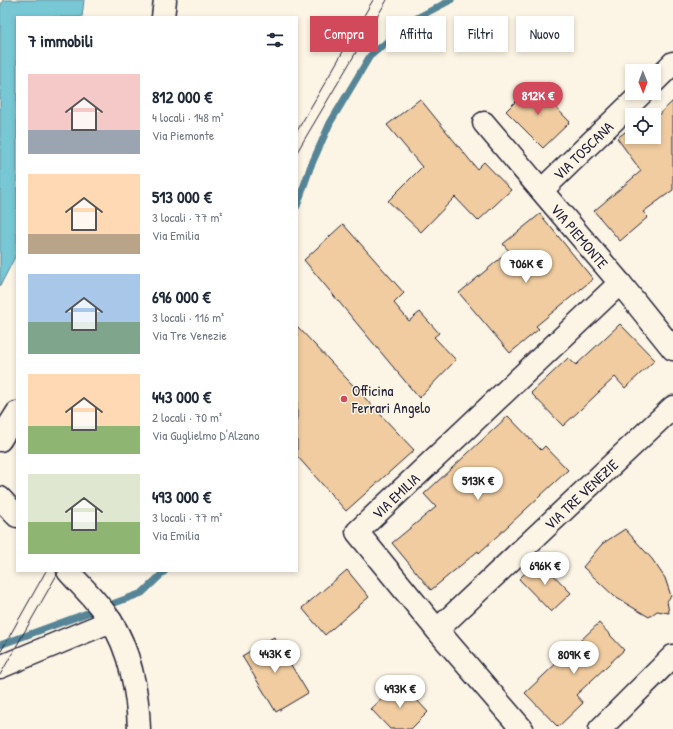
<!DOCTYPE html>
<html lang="it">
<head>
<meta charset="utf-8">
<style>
  :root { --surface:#fff; --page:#f2f2f3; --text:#1f2937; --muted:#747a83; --accent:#d1495b }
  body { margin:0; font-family:"Patrick Hand",sans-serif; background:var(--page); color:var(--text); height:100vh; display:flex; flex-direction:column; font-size:15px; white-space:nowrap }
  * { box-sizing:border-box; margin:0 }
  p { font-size:13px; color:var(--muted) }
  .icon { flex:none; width:22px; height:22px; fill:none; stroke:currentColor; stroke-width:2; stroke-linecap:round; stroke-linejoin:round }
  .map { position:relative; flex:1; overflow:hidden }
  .panel { position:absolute; left:16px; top:16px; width:282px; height:556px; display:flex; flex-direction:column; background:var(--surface); border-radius:0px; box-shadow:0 2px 6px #0003 }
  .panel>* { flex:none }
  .top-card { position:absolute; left:310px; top:16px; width:303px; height:36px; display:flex; gap:8px }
  .needle { width:26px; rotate:179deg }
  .buttons { position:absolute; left:625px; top:64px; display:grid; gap:8px }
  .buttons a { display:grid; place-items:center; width:36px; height:36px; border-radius:0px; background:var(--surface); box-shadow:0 2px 6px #0003; font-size:20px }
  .price { position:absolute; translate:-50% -34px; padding:0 9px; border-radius:14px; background:#fff; color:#222; font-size:13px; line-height:26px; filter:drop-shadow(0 1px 2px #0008) }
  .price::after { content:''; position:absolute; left:50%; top:24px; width:12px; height:9px; margin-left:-6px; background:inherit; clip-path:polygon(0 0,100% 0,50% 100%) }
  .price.current { background:var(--accent); color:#fff }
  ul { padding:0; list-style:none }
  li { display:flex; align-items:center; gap:12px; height:100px; padding:0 12px }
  li span { display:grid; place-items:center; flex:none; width:112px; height:80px; border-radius:0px; color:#555 }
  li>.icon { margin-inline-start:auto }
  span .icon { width:48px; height:48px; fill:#fffc; stroke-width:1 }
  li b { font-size:17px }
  h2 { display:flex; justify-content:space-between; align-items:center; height:48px; padding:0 12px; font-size:17px }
  .chip { padding:0 14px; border-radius:0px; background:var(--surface); box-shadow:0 2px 6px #0003; font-size:14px; line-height:36px }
  .chip.current { background:var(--accent); color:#fff }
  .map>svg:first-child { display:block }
</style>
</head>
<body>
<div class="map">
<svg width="673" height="729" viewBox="0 0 673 729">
  <rect width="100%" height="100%" fill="#fcf5e5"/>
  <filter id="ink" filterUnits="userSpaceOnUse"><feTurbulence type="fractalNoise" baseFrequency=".025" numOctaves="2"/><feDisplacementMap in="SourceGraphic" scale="8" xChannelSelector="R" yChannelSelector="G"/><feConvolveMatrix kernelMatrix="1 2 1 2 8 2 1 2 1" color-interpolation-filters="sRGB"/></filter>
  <g filter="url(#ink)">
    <path fill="#78c7d4" stroke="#568597" d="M 3,0 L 84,0 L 82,17 L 17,17 L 17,253 L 0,286 L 0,8 Z"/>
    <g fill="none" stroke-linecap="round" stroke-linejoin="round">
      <g stroke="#568597" stroke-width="7">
        <path d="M 297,206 L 310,168 L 330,123 L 370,56 L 413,20 L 451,0"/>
        <path d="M 0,645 L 142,593 L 165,571"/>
      </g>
    </g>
    <g fill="#f0cca0" stroke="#22223b">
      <path d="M 533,84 L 570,122 L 543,148 L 506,111 Z"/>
      <path d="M 420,99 L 477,169 L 484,162 L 511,190 L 478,221 L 455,197 L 421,232 L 388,201 L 422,167 L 387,125 Z"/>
      <path d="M 673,101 L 673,190 L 643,212 L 648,217 L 620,241 L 594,211 L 641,171 L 617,138 L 632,127 L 632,137 L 654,137 L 654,119 Z"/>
      <path d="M 540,214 L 593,279 L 536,326 L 539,329 L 510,353 L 459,293 L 509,251 L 503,244 Z"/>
      <path d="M 343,224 L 404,293 L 394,303 L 409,321 L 420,312 L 439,333 L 434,337 L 456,360 L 419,398 L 304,260 Z"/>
      <path d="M 620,324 L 655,360 L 625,388 L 615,377 L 563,426 L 531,393 L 568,358 L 576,365 Z"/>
      <path d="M 297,326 L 414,450 L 346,511 L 297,456 Z"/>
      <path d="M 508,416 L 541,450 L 545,446 L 568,470 L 479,553 L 478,551 L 431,590 L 392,543 L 436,507 L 424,494 Z"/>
      <path d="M 625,529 L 652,559 L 665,578 L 671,596 L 667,601 L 669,613 L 657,611 L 649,617 L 615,597 L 583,567 L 602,544 Z"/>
      <path d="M 539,560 L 571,593 L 551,612 L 519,579 Z"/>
      <path d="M 347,570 L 369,597 L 325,635 L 302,608 Z"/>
      <path d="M 599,623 L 624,650 L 576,695 L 583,703 L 558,727 L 525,693 Z"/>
      <path d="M 274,637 L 308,693 L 276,712 L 242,656 Z"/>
      <path d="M 400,682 L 428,712 L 411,729 L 390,729 L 371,709 Z"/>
    </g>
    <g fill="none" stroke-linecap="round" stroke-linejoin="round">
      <defs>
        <g id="street">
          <path d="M 163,17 L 165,0"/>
          <path d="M 654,82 L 673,63"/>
          <path id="s1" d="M 484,123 L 620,283 L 673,349"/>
          <path id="s2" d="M 542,190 L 642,93"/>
          <path d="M 0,440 L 17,413"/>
          <path d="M 0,498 L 17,516"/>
          <path d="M 68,571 C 82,587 98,602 110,620 C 130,649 138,694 139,729"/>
          <path id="s3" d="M 437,630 L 673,407"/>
          <path d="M 0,667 L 111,621"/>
          <path id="s4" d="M 522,729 L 437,630 L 357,532 L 620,283"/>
          <path d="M 600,729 L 673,656"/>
        </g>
      </defs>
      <use href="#street" stroke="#22223b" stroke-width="25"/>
      <use href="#street" stroke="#fcf5e5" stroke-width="22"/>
      <g stroke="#22223b" stroke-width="1">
        <path d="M 297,131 L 373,0"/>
        <path d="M 297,152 L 387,0"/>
        <path d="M 0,653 L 46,571"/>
        <path d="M 0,675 L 59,571"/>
      </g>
    </g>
  </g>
  <circle fill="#d1495b" stroke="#fcf5e5" stroke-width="1.5" cx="344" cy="399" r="4"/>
  <g text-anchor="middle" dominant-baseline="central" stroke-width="3" stroke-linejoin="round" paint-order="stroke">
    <g font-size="15" fill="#22223b" stroke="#fcf5e5">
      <text stroke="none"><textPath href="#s2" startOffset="57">VIA TOSCANA</textPath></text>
      <text stroke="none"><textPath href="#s1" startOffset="148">VIA PIEMONTE</textPath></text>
      <text stroke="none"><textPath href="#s3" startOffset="198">VIA TRE VENEZIE</textPath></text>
      <text stroke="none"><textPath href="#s4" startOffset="310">VIA EMILIA</textPath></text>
    </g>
    <g font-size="15" fill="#22223b" stroke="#fcf5e5" text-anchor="start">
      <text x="352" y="390">Officina<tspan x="352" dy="17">Ferrari Angelo</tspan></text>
    </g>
  </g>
</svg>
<div class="buttons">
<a><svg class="needle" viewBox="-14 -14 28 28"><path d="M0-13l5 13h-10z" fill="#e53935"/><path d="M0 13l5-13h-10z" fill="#747a83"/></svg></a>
<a><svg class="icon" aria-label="locate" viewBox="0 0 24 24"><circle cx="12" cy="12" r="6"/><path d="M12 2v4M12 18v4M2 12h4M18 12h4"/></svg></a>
</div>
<b class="price current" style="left:538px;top:116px">812K €</b>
<b class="price" style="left:526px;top:284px">706K €</b>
<b class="price" style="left:478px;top:501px">513K €</b>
<b class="price" style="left:545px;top:586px">696K €</b>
<b class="price" style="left:275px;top:674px">443K €</b>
<b class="price" style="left:574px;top:675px">809K €</b>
<b class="price" style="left:400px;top:709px">493K €</b>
<div class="top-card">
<a class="chip current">Compra</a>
<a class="chip">Affitta</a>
<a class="chip">Filtri</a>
<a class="chip">Nuovo</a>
</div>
<section class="panel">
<h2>7 immobili<svg class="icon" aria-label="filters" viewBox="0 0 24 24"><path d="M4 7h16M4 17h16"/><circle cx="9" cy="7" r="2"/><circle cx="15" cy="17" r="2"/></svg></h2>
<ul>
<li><span style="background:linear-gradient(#f6c9c9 70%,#9aa5b1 0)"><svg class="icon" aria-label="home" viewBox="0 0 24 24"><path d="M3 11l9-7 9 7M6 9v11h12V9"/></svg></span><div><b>812 000 €</b><p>4 locali · 148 m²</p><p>Via Piemonte</p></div></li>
<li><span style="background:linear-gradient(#ffd9b3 75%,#b9a48a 0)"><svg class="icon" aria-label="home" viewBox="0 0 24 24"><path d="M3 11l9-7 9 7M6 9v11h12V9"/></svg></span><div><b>513 000 €</b><p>3 locali · 77 m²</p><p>Via Emilia</p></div></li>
<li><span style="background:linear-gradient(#a9c7e8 60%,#7fa58c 0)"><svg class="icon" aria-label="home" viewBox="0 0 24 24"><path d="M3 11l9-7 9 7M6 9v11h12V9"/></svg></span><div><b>696 000 €</b><p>3 locali · 116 m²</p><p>Via Tre Venezie</p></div></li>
<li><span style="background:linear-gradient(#ffd9b3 65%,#8fb573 0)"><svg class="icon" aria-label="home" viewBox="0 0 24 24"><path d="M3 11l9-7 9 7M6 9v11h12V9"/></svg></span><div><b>443 000 €</b><p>2 locali · 70 m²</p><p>Via Guglielmo D'Alzano</p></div></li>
<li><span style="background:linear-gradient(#dfe7d0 60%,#8fb573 0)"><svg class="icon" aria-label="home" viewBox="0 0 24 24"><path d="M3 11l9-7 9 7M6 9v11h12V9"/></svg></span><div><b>493 000 €</b><p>3 locali · 77 m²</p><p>Via Emilia</p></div></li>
</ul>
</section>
</div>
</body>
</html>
